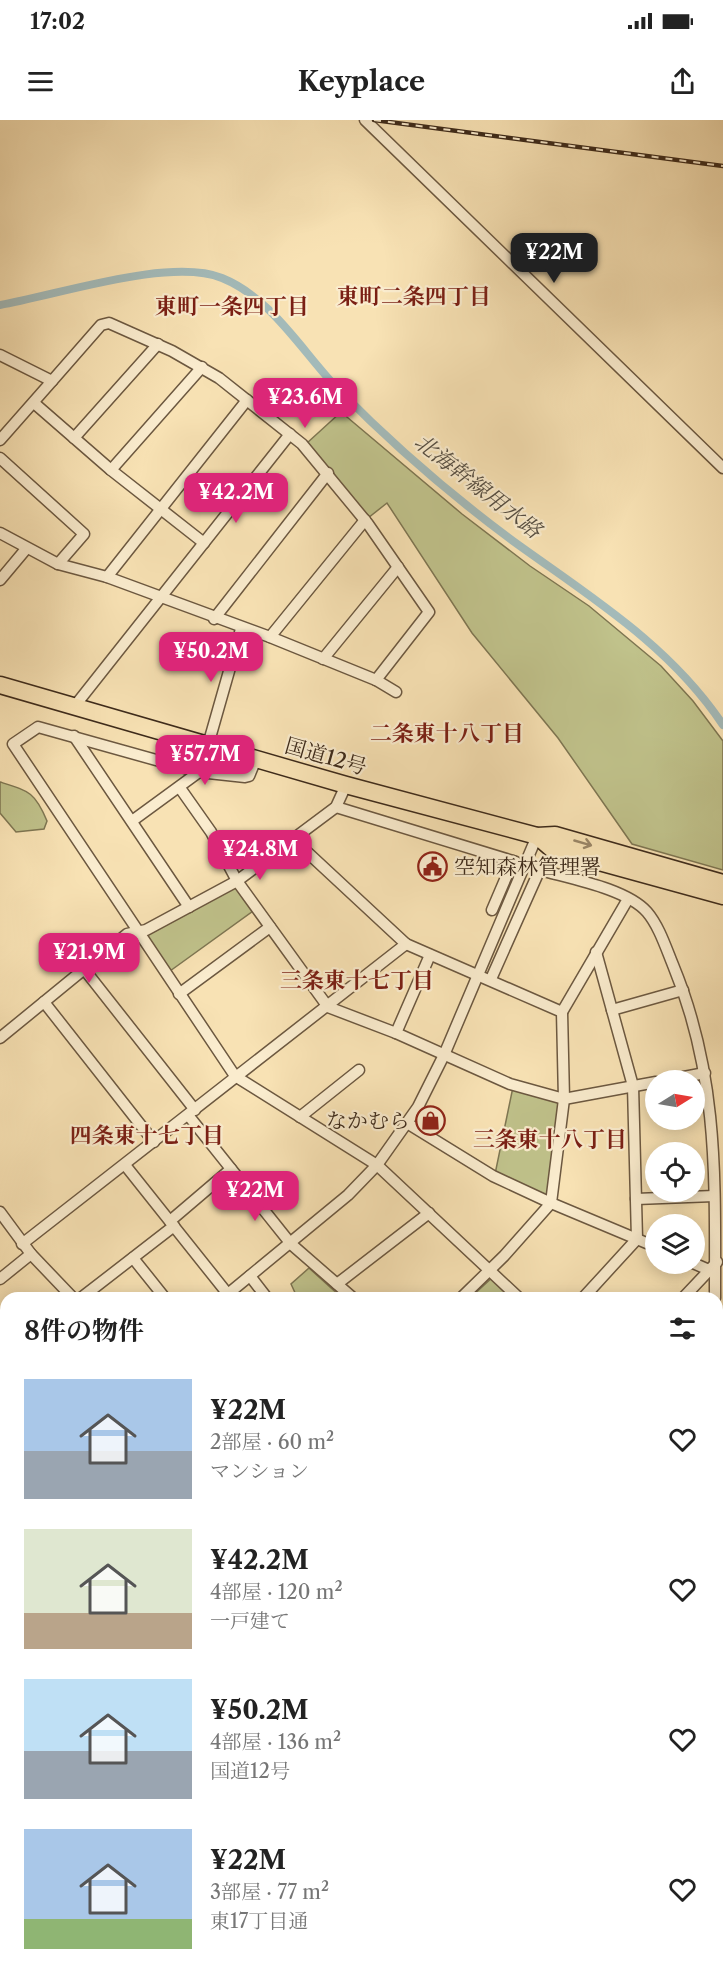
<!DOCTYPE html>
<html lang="ja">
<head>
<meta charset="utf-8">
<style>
  :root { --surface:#fff; --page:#f2f2f2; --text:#222; --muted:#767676; --accent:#db2777 }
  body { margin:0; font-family:"Libre Caslon Text","Noto Serif JP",serif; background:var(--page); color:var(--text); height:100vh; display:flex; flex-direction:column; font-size:22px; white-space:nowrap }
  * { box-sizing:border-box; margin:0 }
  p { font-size:20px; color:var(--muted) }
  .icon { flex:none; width:33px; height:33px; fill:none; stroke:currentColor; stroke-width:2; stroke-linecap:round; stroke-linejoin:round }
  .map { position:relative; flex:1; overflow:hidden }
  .drawer { position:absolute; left:0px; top:1172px; width:723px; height:686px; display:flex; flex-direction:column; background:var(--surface); border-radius:18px 18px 0 0; box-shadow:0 3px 15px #0003 }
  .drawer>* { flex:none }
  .needle { width:39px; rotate:79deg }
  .tools { position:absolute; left:645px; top:950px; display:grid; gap:12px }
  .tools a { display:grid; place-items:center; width:60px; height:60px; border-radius:50%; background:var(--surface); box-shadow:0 3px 15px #0003; font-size:30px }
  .price { position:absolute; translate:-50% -51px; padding:0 14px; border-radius:12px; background:var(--accent); color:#fff; font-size:20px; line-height:39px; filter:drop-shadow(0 2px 3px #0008) }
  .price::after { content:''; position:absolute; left:50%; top:36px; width:18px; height:14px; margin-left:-9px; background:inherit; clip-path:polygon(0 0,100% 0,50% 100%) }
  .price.on { background:#222; color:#fff }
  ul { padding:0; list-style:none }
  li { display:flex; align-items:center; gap:18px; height:150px; padding:0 24px }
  li span { display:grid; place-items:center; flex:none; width:168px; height:120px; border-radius:0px; color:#555 }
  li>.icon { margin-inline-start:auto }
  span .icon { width:72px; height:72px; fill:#fffc; stroke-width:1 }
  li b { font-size:26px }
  h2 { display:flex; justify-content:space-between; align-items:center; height:72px; padding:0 24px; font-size:26px }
  .status { display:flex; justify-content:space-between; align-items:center; height:42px; padding:0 30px; background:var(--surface); direction:ltr }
  .status svg { height:16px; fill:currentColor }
  header { display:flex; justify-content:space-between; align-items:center; height:78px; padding:0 24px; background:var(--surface); font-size:27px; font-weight:700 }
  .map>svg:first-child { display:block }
</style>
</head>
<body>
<div class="status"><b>17:02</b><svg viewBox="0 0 49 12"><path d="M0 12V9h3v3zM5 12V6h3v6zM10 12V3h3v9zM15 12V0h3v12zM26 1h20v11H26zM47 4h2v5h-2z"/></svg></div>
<header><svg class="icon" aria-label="menu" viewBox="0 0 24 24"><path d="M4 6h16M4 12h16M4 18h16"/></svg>Keyplace<svg class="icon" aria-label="share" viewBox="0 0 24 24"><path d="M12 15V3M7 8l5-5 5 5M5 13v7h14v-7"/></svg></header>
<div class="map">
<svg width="723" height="1856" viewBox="0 0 723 1856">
  <rect width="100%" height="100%" fill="#f8e2b4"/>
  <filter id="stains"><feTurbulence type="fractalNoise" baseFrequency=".00333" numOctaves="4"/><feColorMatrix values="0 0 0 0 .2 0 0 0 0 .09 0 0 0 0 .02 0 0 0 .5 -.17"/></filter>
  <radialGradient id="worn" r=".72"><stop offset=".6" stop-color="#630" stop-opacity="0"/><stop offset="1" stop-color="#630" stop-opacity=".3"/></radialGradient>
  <g fill="#c0c28b" stroke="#7e7652" stroke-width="1.5">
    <path d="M 341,292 L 462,394 L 530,446 L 589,486 L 661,546 L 693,581 L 723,621 L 723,750 L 632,724 L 558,618 L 472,513 L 387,383 L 368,398 L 307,323 Z"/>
    <path d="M 0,662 C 29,671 35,672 47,701 L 44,709 L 16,712 L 0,693 Z"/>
    <path d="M 236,767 L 253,791 L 170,851 L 146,816 Z"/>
    <path d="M 513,967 L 561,981 L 549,1079 L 495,1054 Z"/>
    <path d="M 309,1148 L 341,1177 L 297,1177 L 291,1164 Z"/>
    <path d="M 495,1155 L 518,1178 L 470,1178 Z"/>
    <path d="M 717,1562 L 723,1589 L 723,1665 L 717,1656 Z"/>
    <path d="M 249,1851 L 341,1851 L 345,1856 L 253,1856 Z"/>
  </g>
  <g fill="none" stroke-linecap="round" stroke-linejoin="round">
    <path stroke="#a3bab9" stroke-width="8" d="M 0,185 C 58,175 170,137 222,158 C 272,178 303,233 339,270 C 393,325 451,375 513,421 C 589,476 670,525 723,605"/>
    <defs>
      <g id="minor">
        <path d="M 365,0 L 723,348"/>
        <path d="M 0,235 L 52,261 L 0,320"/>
        <path d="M 52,261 L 101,205 L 109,203 L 172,231 L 219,258 L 302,324 L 368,404 L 429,492 L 376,560"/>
        <path d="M 34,283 L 111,350 L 204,423"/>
        <path d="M 74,318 L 158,224"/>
        <path d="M 0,338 L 84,414 L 58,444"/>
        <path d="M 111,350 L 202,247"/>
        <path d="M 0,413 L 58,444 L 107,457 L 270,517 L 376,560 L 396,572"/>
        <path d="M 107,457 L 247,280"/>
        <path d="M 0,460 L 26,429"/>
        <path d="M 214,499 L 328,353"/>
        <path d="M 270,517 L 365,400"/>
        <path d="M 323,539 L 398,447"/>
        <path d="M 74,587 L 290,314"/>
        <path d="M 74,616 L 189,787"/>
        <path d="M 208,625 L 241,509"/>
        <path d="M 199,652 L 38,607 L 13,624 L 235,956 L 377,1045 L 519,1178"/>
        <path d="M 180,668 L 211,712 L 237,761 L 328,887 L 396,913 L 510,964 L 564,979 L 656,962"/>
        <path d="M 336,687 L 516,742"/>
        <path d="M 132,701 L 199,652 L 245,657 L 249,656 L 256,639"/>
        <path d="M 293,719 L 406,824 L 562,892 L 564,979 L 551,1083 L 656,1127"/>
        <path d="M 537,749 C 567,758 626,768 647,792 C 659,806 666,828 673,845 C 719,956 715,1060 715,1178"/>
        <path d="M 492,790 L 513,741"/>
        <path d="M 84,849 L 195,990"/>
        <path d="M 491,859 L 540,749"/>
        <path d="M 179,874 L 270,807"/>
        <path d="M 44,882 L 154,1022"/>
        <path d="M 612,890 L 683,870"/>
        <path d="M 562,892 L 628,779"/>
        <path d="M 396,913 L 430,835"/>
        <path d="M 0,918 L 127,814 L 146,810 L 237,761 L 336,687 L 346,665"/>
        <path d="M 668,960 L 705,953"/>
        <path d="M 188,995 L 291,1124 L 353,1178"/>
        <path d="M 300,997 L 359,950"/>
        <path d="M 407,1003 L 493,1056 L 551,1083 L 504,1136 L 461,1178"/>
        <path d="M 125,1045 L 231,1178"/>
        <path d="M 636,1079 L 714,1076"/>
        <path d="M 0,1092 L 31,1134 L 73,1178"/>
        <path d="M 170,1101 L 231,1049"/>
        <path d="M 22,1124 L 406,824"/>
        <path d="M 133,1138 L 165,1178"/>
        <path d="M 693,1143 L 709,1150"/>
        <path d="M 250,1156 L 267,1178"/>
        <path d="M 0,1159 L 31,1134"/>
        <path d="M 337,1164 L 429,1093"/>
        <path d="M 81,1178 L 174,1106"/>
        <path d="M 223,1178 L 348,1075 L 377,1045 L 418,987 L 444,935 L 537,716"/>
        <path d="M 583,1178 L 637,1119 L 633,966 L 596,832"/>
        <path d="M 683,1178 L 717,1142"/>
        <path d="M 0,1227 L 6,1222"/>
        <path d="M 0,1290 L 6,1285"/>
        <path d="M 0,1339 L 6,1347"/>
        <path d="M 717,1339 L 723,1524"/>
        <path d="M 0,1361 L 6,1356"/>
        <path d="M 0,1454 L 6,1449"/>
        <path d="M 0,1540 L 6,1548"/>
        <path d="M 0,1574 L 6,1569"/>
        <path d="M 717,1666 L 723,1674"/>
        <path d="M 717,1698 L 723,1694"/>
        <path d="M 717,1742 L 723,1751"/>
        <path d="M 717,1822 L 723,1830"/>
        <path d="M 382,1851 L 385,1856"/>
        <path d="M 448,1851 L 452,1856"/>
        <path d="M 513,1851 L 517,1856"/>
        <path d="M 582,1851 L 586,1856"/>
        <path d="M 663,1851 L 666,1856"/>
        <path d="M 460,1856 L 466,1851"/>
      </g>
      <g id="major">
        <path d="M 0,1629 L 6,1637"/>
        <path d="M 166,1851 L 169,1856"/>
      </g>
      <g id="highway">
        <path d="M 0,565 L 346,665 L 537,716 L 555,715 L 723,763"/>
        <path d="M 537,716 L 552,729 L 723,776"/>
      </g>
    </defs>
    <use href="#minor" stroke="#6c5840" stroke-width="13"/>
    <use href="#major" stroke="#3d2a1a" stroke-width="16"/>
    <use href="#highway" stroke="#3d2a1a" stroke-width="19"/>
    <use href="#minor" stroke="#faecce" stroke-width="10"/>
    <use href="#major" stroke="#f8e2b4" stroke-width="14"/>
    <use href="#highway" stroke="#f8e2b4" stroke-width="16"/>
    <defs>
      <path id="rail" d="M 374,0 L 723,46"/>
    </defs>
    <use href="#rail" stroke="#3d2a1a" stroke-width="4.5"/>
    <use href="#rail" stroke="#faecce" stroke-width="2" stroke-dasharray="7" stroke-linecap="butt"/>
  </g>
  <defs><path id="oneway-shaft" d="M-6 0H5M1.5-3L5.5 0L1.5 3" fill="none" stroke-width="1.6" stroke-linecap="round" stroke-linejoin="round" transform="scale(1.5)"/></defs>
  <use stroke="#9a8667" href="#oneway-shaft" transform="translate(583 723) rotate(16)"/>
  <defs>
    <symbol id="civic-ring" viewBox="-11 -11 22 22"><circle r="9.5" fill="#faecce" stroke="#8f2418" stroke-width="1.5"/><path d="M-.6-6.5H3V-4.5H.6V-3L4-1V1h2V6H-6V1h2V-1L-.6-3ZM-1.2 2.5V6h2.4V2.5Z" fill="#8f2418"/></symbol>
    <symbol id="shop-ring" viewBox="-11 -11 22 22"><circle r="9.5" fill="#faecce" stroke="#8f2418" stroke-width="1.5"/><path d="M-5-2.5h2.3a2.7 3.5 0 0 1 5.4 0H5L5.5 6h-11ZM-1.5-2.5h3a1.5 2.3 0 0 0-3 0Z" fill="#8f2418"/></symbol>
  </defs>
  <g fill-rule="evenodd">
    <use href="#civic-ring" x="416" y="730" width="33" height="33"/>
    <use href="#shop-ring" x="414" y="984" width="33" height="33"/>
  </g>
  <g text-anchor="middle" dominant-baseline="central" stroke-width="4.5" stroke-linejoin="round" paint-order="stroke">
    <g font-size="21" fill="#3d2a1a" stroke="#faecce">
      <text transform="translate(326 636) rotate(16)">国道12号</text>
    </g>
    <g font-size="21" fill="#3d2a1a" stroke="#faecce" text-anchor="start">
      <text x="454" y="746">空知森林管理署</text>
      <text x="410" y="1000" text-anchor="end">なかむら</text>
    </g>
    <g font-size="22" font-weight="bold" fill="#7a1f14" stroke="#faecce">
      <text x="414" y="176">東町二条四丁目</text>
      <text x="232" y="186">東町一条四丁目</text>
      <text x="447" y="613">二条東十八丁目</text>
      <text x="357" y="860">三条東十七丁目</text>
      <text x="147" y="1015">四条東十七丁目</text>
      <text x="550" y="1019">三条東十八丁目</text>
    </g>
    <g font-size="22" font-style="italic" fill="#564e42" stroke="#faecce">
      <text transform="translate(478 366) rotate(38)">北海幹線用水路</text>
    </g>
  </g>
  <rect width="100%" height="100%" filter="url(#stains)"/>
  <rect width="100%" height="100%" fill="url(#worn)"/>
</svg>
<div class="tools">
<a><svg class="needle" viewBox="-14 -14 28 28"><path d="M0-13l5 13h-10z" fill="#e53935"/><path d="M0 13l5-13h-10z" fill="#767676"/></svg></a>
<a><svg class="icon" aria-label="locate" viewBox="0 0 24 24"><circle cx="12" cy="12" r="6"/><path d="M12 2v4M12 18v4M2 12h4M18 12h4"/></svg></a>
<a><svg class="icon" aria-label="layers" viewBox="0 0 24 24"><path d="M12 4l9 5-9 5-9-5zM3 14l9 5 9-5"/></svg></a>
</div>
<b class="price on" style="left:554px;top:164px">¥22M</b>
<b class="price" style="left:305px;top:309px">¥23.6M</b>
<b class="price" style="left:236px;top:404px">¥42.2M</b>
<b class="price" style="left:211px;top:563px">¥50.2M</b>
<b class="price" style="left:205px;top:666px">¥57.7M</b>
<b class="price" style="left:260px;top:761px">¥24.8M</b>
<b class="price" style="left:89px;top:864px">¥21.9M</b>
<b class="price" style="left:255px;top:1102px">¥22M</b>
<section class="drawer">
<h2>8件の物件<svg class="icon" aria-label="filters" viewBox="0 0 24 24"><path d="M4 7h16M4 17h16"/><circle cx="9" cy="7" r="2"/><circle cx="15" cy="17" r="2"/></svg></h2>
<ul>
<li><span style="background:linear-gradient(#a9c7e8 60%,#9aa5b1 0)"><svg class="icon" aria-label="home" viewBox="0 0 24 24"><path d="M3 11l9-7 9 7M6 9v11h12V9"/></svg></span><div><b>¥22M</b><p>2部屋 · 60 m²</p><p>マンション</p></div><svg class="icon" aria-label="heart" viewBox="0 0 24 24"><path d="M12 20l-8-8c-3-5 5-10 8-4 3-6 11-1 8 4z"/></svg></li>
<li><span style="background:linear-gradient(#dfe7d0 70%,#b9a48a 0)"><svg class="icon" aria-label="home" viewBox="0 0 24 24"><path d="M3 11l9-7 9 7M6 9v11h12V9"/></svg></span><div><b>¥42.2M</b><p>4部屋 · 120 m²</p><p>一戸建て</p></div><svg class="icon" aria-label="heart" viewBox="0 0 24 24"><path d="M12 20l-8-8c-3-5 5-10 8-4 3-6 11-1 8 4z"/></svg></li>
<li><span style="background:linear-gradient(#bfe0f5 60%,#9aa5b1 0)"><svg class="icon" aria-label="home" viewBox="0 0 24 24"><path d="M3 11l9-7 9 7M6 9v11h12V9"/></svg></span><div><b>¥50.2M</b><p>4部屋 · 136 m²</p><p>国道12号</p></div><svg class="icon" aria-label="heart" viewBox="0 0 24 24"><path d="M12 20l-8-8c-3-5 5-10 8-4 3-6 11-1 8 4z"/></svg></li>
<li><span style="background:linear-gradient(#a9c7e8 75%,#8fb573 0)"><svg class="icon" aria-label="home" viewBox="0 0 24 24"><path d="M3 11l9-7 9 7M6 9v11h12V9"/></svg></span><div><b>¥22M</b><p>3部屋 · 77 m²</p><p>東17丁目通</p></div><svg class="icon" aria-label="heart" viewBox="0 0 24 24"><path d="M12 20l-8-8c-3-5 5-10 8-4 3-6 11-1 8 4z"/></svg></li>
</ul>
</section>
</div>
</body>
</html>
